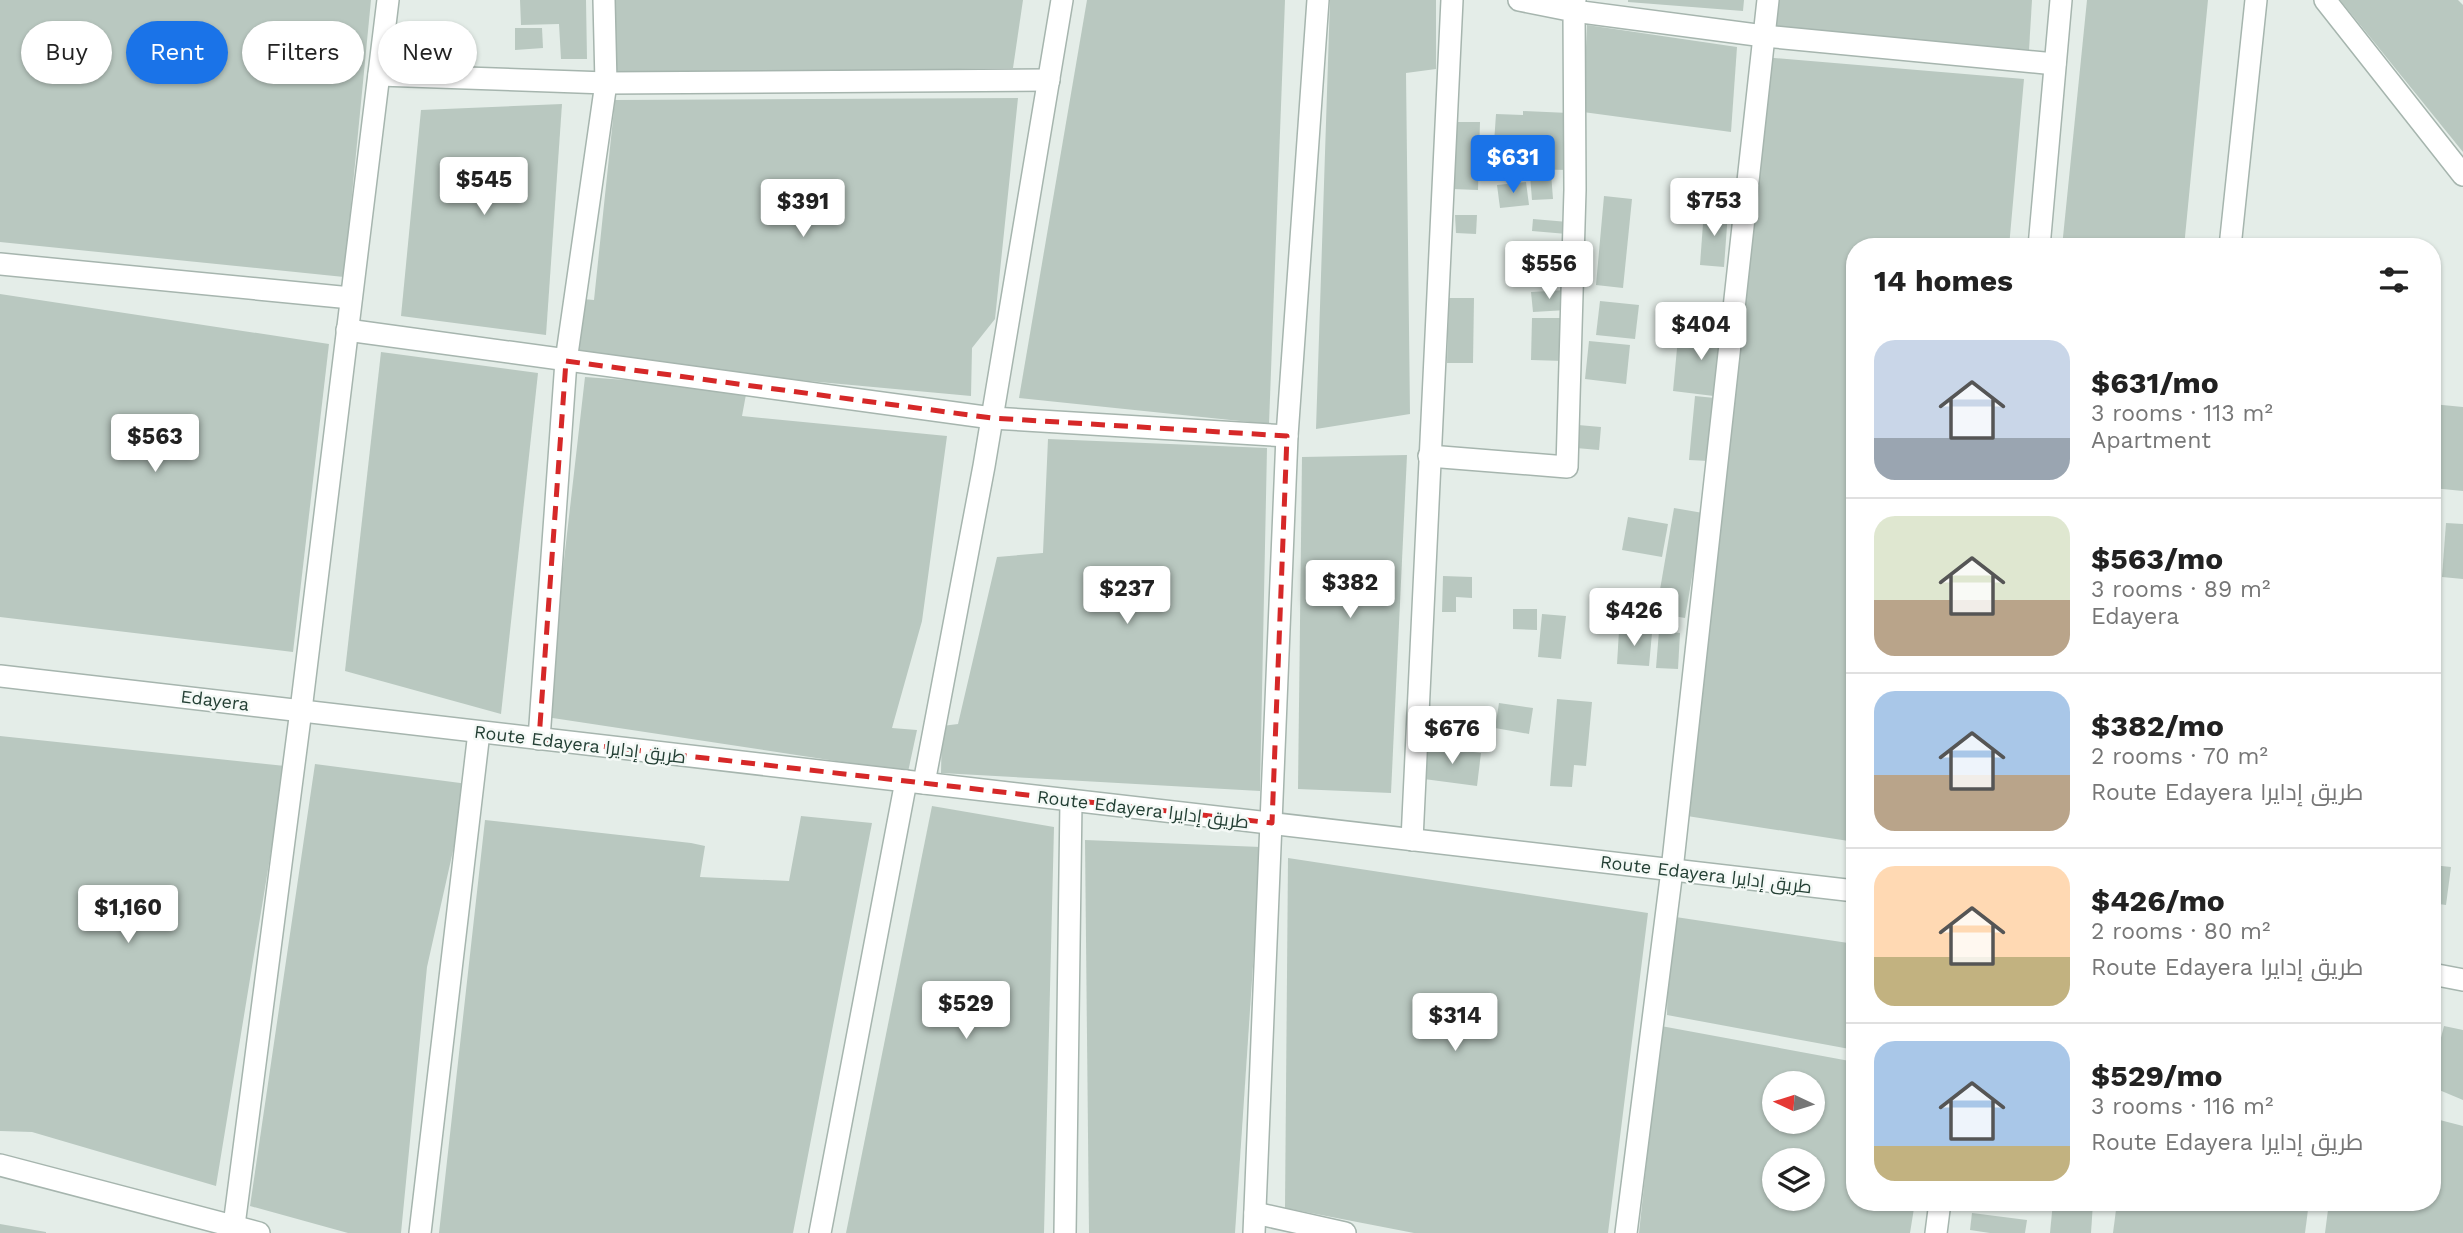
<!DOCTYPE html>
<html lang="en">
<head>
<meta charset="utf-8">
<style>
  :root { --surface:#fff; --page:#f2f2f2; --text:#222; --muted:#767676; --line:#e0e0e0; --accent:#1a73e8 }
  body { margin:0; font-family:"Work Sans",Cairo,sans-serif; background:var(--page); color:var(--text); height:100vh; display:flex; flex-direction:column; font-size:26px; white-space:nowrap }
  * { box-sizing:border-box; margin:0 }
  p { font-size:23px; color:var(--muted) }
  .icon { flex:none; width:38px; height:38px; fill:none; stroke:currentColor; stroke-width:2; stroke-linecap:round; stroke-linejoin:round }
  .map { position:relative; flex:1; overflow:hidden }
  .drawer { position:absolute; left:1846px; top:238px; width:595px; height:973px; display:flex; flex-direction:column; background:var(--surface); border-radius:28px; box-shadow:0 2px 5px #0004 }
  .drawer>* { flex:none }
  .guide { position:absolute; left:21px; top:21px; width:665px; height:63px; display:flex; gap:14px }
  .needle { width:46px; rotate:274deg }
  .tools { position:absolute; left:1762px; top:1071px; display:grid; gap:14px }
  .tools a { display:grid; place-items:center; width:63px; height:63px; border-radius:50%; background:var(--surface); box-shadow:0 2px 5px #0004; font-size:35px }
  .price { position:absolute; translate:-50% -60px; padding:0 16px; border-radius:7px; background:#fff; color:#222; font-size:23px; line-height:46px; filter:drop-shadow(0 2px 4px #0008) }
  .price::after { content:''; position:absolute; left:50%; top:42px; width:21px; height:16px; margin-left:-10px; background:inherit; clip-path:polygon(0 0,100% 0,50% 100%) }
  .price.current { background:var(--accent); color:#fff }
  ul { padding:0; list-style:none }
  li { display:flex; align-items:center; gap:21px; height:175px; padding:0 28px }
  li+li { border-top:2px solid var(--line) }
  li span { display:grid; place-items:center; flex:none; width:196px; height:140px; border-radius:21px; color:#555 }
  li>.icon { margin-inline-start:auto }
  span .icon { width:84px; height:84px; fill:#fffc; stroke-width:1 }
  li b { font-size:30px }
  h2 { display:flex; justify-content:space-between; align-items:center; height:84px; padding:0 28px; font-size:30px }
  .chip { padding:0 24px; border-radius:32px; background:var(--surface); box-shadow:0 2px 5px #0004; font-size:24px; line-height:63px }
  .chip.current { background:var(--accent); color:#fff }
  .map>svg:first-child { display:block }
</style>
</head>
<body>
<div class="map">
<svg width="2463" height="1233" viewBox="0 0 2463 1233">
  <rect width="100%" height="100%" fill="#e4ede8"/>
  <g fill="#b9c8c0" fill-rule="evenodd">
    <path d="M 0,0 L 371,0 L 344,277 L 0,242 Z"/>
    <path d="M 520,0 L 586,0 L 587,59 L 561,59 L 559,24 L 521,25 Z"/>
    <path d="M 616,0 L 1023,0 L 1013,68 L 615,75 Z"/>
    <path d="M 1087,0 L 1285,0 L 1269,424 L 1019,398 Z"/>
    <path d="M 1330,0 L 1436,0 L 1436,69 L 1406,73 L 1410,414 L 1316,429 Z"/>
    <path d="M 1628,0 L 1744,0 L 1743,11 L 1628,2 Z"/>
    <path d="M 1773,0 L 2032,0 L 2029,50 L 1772,28 Z"/>
    <path d="M 2087,0 L 2208,0 L 2184,247 L 2062,247 Z"/>
    <path d="M 2340,0 L 2458,0 L 2463,5 L 2463,152 Z"/>
    <path d="M 1587,25 L 1737,47 L 1731,132 L 1583,112 Z"/>
    <path d="M 515,28 L 542,28 L 543,48 L 515,50 Z"/>
    <path d="M 1763,57 L 2024,79 L 2009,247 L 1855,247 L 1855,842 L 1687,816 Z"/>
    <path d="M 1018,98 L 995,319 L 972,348 L 971,396 L 578,360 L 583,299 L 594,300 L 615,100 Z"/>
    <path d="M 562,104 L 546,335 L 401,316 L 421,110 Z"/>
    <path d="M 1523,111 L 1569,113 L 1567,170 L 1521,169 L 1522,143 L 1494,143 L 1496,114 L 1523,115 Z"/>
    <path d="M 1453,122 L 1480,122 L 1478,190 L 1452,189 Z"/>
    <path d="M 1551,173 L 1553,199 L 1532,200 L 1530,175 Z"/>
    <path d="M 1526,182 L 1529,205 L 1500,208 L 1497,185 Z"/>
    <path d="M 1604,196 L 1632,199 L 1623,288 L 1596,285 Z"/>
    <path d="M 1704,210 L 1728,212 L 1724,267 L 1700,265 Z"/>
    <path d="M 1455,215 L 1477,215 L 1476,234 L 1456,233 Z"/>
    <path d="M 1533,219 L 1568,222 L 1567,234 L 1532,231 Z"/>
    <path d="M 1567,290 L 1567,310 L 1533,312 L 1531,292 Z"/>
    <path d="M 0,294 L 329,344 L 293,652 L 0,617 Z"/>
    <path d="M 1449,298 L 1474,298 L 1473,363 L 1447,363 Z"/>
    <path d="M 1600,301 L 1639,305 L 1635,339 L 1596,335 Z"/>
    <path d="M 1532,318 L 1564,318 L 1564,361 L 1531,360 Z"/>
    <path d="M 1679,327 L 1730,332 L 1722,397 L 1673,391 Z"/>
    <path d="M 1589,341 L 1630,345 L 1626,384 L 1585,379 Z"/>
    <path d="M 381,352 L 538,373 L 501,714 L 345,671 Z"/>
    <path d="M 585,377 L 747,389 L 742,416 L 947,436 L 922,621 L 892,728 L 917,730 L 908,772 L 546,717 Z"/>
    <path d="M 1695,396 L 1715,398 L 1709,461 L 1689,460 Z"/>
    <path d="M 2432,404 L 2463,407 L 2463,491 L 2432,488 Z"/>
    <path d="M 1578,425 L 1601,427 L 1599,450 L 1576,448 Z"/>
    <path d="M 1048,439 L 1267,448 L 1260,791 L 941,773 L 942,726 L 958,724 L 997,557 L 1043,553 Z"/>
    <path d="M 1407,455 L 1391,793 L 1298,789 L 1302,457 Z"/>
    <path d="M 1674,508 L 1703,513 L 1685,618 L 1656,613 Z"/>
    <path d="M 1628,517 L 1668,524 L 1662,557 L 1622,550 Z"/>
    <path d="M 2446,523 L 2463,524 L 2463,579 L 2442,577 Z"/>
    <path d="M 1443,576 L 1472,577 L 1472,598 L 1456,597 L 1456,612 L 1442,612 Z"/>
    <path d="M 1513,609 L 1537,609 L 1537,630 L 1513,629 Z"/>
    <path d="M 1542,614 L 1566,616 L 1561,659 L 1538,657 Z"/>
    <path d="M 1619,631 L 1652,633 L 1649,666 L 1617,664 Z"/>
    <path d="M 1659,631 L 1680,633 L 1678,669 L 1656,668 Z"/>
    <path d="M 1557,699 L 1592,702 L 1586,766 L 1574,765 L 1572,787 L 1550,786 Z"/>
    <path d="M 1499,703 L 1533,708 L 1529,734 L 1495,728 Z"/>
    <path d="M 0,736 L 285,766 L 216,1186 L 32,1132 L 0,1131 Z"/>
    <path d="M 1428,746 L 1481,753 L 1477,786 L 1424,779 Z"/>
    <path d="M 315,764 L 468,784 L 427,967 L 401,1233 L 348,1233 L 250,1206 Z"/>
    <path d="M 932,806 L 1054,827 L 1044,1233 L 846,1233 Z"/>
    <path d="M 801,816 L 872,823 L 793,1233 L 439,1233 L 485,820 L 691,843 L 705,846 L 700,877 L 789,881 Z"/>
    <path d="M 1085,840 L 1261,847 L 1235,1233 L 1089,1233 Z"/>
    <path d="M 1288,858 L 1648,913 L 1608,1233 L 1414,1233 L 1285,1208 Z"/>
    <path d="M 2432,865 L 2451,867 L 2446,905 L 2432,903 Z"/>
    <path d="M 1669,916 L 1855,944 L 1855,1050 L 1667,1015 Z"/>
    <path d="M 1661,1026 L 1855,1062 L 1855,1202 L 1915,1202 L 1910,1233 L 1639,1233 ZM 1774,1083 L 1813,1083 L 1813,1122 L 1774,1122 ZM 1774,1160 L 1813,1160 L 1813,1199 L 1774,1199 Z"/>
    <path d="M 2444,1026 L 2463,1030 L 2463,1100 L 2432,1087 L 2432,1073 Z"/>
    <path d="M 2432,1118 L 2463,1126 L 2463,1233 L 2325,1233 L 2329,1202 L 2432,1202 Z"/>
    <path d="M 2053,1202 L 2093,1203 L 2091,1233 L 2050,1233 Z"/>
    <path d="M 2117,1202 L 2309,1202 L 2305,1233 L 2113,1233 Z"/>
    <path d="M 1972,1213 L 2027,1220 L 2025,1233 L 1990,1233 L 1970,1230 Z"/>
    <path d="M 0,1224 L 46,1232 L 46,1233 L 0,1233 Z"/>
  </g>
  <g fill="none" stroke-linecap="round" stroke-linejoin="round">
    <defs>
      <g id="minor">
        <path d="M 1575,0 L 1574,11 L 1764,36 L 2055,64"/>
        <path d="M 2325,0 L 2463,175"/>
        <path d="M 379,75 L 606,83 L 1049,80"/>
        <path d="M 2039,247 L 2061,0"/>
        <path d="M 2230,247 L 2256,0"/>
        <path d="M 0,264 L 351,298"/>
        <path d="M 347,330 L 992,418 L 1287,436"/>
        <path d="M 1429,456 L 1567,467 L 1575,190 L 1574,11 L 1519,0"/>
        <path d="M 0,676 L 1855,891"/>
        <path d="M 539,739 L 566,361 L 606,83 L 604,0"/>
        <path d="M 924,783 L 984,466 L 1062,0"/>
        <path d="M 1412,840 L 1452,0"/>
        <path d="M 2432,974 L 2463,980"/>
        <path d="M 0,1165 L 259,1233"/>
        <path d="M 1255,1213 L 1345,1233"/>
        <path d="M 233,1233 L 301,710 L 388,0"/>
        <path d="M 420,1233 L 479,732"/>
        <path d="M 820,1233 L 906,781"/>
        <path d="M 1065,1233 L 1071,801"/>
        <path d="M 1254,1233 L 1287,436 L 1318,0"/>
        <path d="M 1626,1233 L 1672,870 L 1768,0"/>
        <path d="M 1936,1233 L 1940,1202"/>
      </g>
    </defs>
    <use href="#minor" stroke="#a6b5ae" stroke-width="24"/>
    <use href="#minor" stroke="#fff" stroke-width="21"/>
  </g>
  <path fill="none" stroke="#d62828" stroke-width="5" stroke-dasharray="14 9" stroke-linejoin="round" d="M 566,361 L 992,418 L 1287,436 L 1272,823 L 539,739 Z"/>
  <g text-anchor="middle" dominant-baseline="central" stroke-width="5" stroke-linejoin="round" paint-order="stroke">
    <g font-size="18" fill="#233f34" stroke="#f4f9f6">
      <text transform="translate(215 700) rotate(7)">Edayera</text>
      <text transform="translate(580 744) rotate(7)">Route Edayera طريق إدايرا</text>
      <text transform="translate(1143 809) rotate(7)">Route Edayera طريق إدايرا</text>
      <text transform="translate(1706 874) rotate(7)">Route Edayera طريق إدايرا</text>
    </g>
  </g>
</svg>
<div class="tools">
<a><svg class="needle" viewBox="-14 -14 28 28"><path d="M0-13l5 13h-10z" fill="#e53935"/><path d="M0 13l5-13h-10z" fill="#767676"/></svg></a>
<a><svg class="icon" aria-label="layers" viewBox="0 0 24 24"><path d="M12 4l9 5-9 5-9-5zM3 14l9 5 9-5"/></svg></a>
</div>
<b class="price current" style="left:1513px;top:195px">$631</b>
<b class="price" style="left:484px;top:217px">$545</b>
<b class="price" style="left:1714px;top:238px">$753</b>
<b class="price" style="left:803px;top:239px">$391</b>
<b class="price" style="left:1549px;top:301px">$556</b>
<b class="price" style="left:1701px;top:362px">$404</b>
<b class="price" style="left:155px;top:474px">$563</b>
<b class="price" style="left:1350px;top:620px">$382</b>
<b class="price" style="left:1127px;top:626px">$237</b>
<b class="price" style="left:1634px;top:648px">$426</b>
<b class="price" style="left:1452px;top:766px">$676</b>
<b class="price" style="left:128px;top:945px">$1,160</b>
<b class="price" style="left:966px;top:1041px">$529</b>
<b class="price" style="left:1455px;top:1053px">$314</b>
<div class="guide">
<a class="chip">Buy</a>
<a class="chip current">Rent</a>
<a class="chip">Filters</a>
<a class="chip">New</a>
</div>
<section class="drawer">
<h2>14 homes<svg class="icon" aria-label="filters" viewBox="0 0 24 24"><path d="M4 7h16M4 17h16"/><circle cx="9" cy="7" r="2"/><circle cx="15" cy="17" r="2"/></svg></h2>
<ul>
<li><span style="background:linear-gradient(#c9d6e8 70%,#9aa5b1 0)"><svg class="icon" aria-label="home" viewBox="0 0 24 24"><path d="M3 11l9-7 9 7M6 9v11h12V9"/></svg></span><div><b>$631/mo</b><p>3 rooms · 113 m²</p><p>Apartment</p></div></li>
<li><span style="background:linear-gradient(#dfe7d0 60%,#b9a48a 0)"><svg class="icon" aria-label="home" viewBox="0 0 24 24"><path d="M3 11l9-7 9 7M6 9v11h12V9"/></svg></span><div><b>$563/mo</b><p>3 rooms · 89 m²</p><p>Edayera</p></div></li>
<li><span style="background:linear-gradient(#a9c7e8 60%,#b9a48a 0)"><svg class="icon" aria-label="home" viewBox="0 0 24 24"><path d="M3 11l9-7 9 7M6 9v11h12V9"/></svg></span><div><b>$382/mo</b><p>2 rooms · 70 m²</p><p>Route Edayera طريق إدايرا</p></div></li>
<li><span style="background:linear-gradient(#ffd9b3 65%,#c2b280 0)"><svg class="icon" aria-label="home" viewBox="0 0 24 24"><path d="M3 11l9-7 9 7M6 9v11h12V9"/></svg></span><div><b>$426/mo</b><p>2 rooms · 80 m²</p><p>Route Edayera طريق إدايرا</p></div></li>
<li><span style="background:linear-gradient(#a9c7e8 75%,#c2b280 0)"><svg class="icon" aria-label="home" viewBox="0 0 24 24"><path d="M3 11l9-7 9 7M6 9v11h12V9"/></svg></span><div><b>$529/mo</b><p>3 rooms · 116 m²</p><p>Route Edayera طريق إدايرا</p></div></li>
</ul>
</section>
</div>
</body>
</html>
